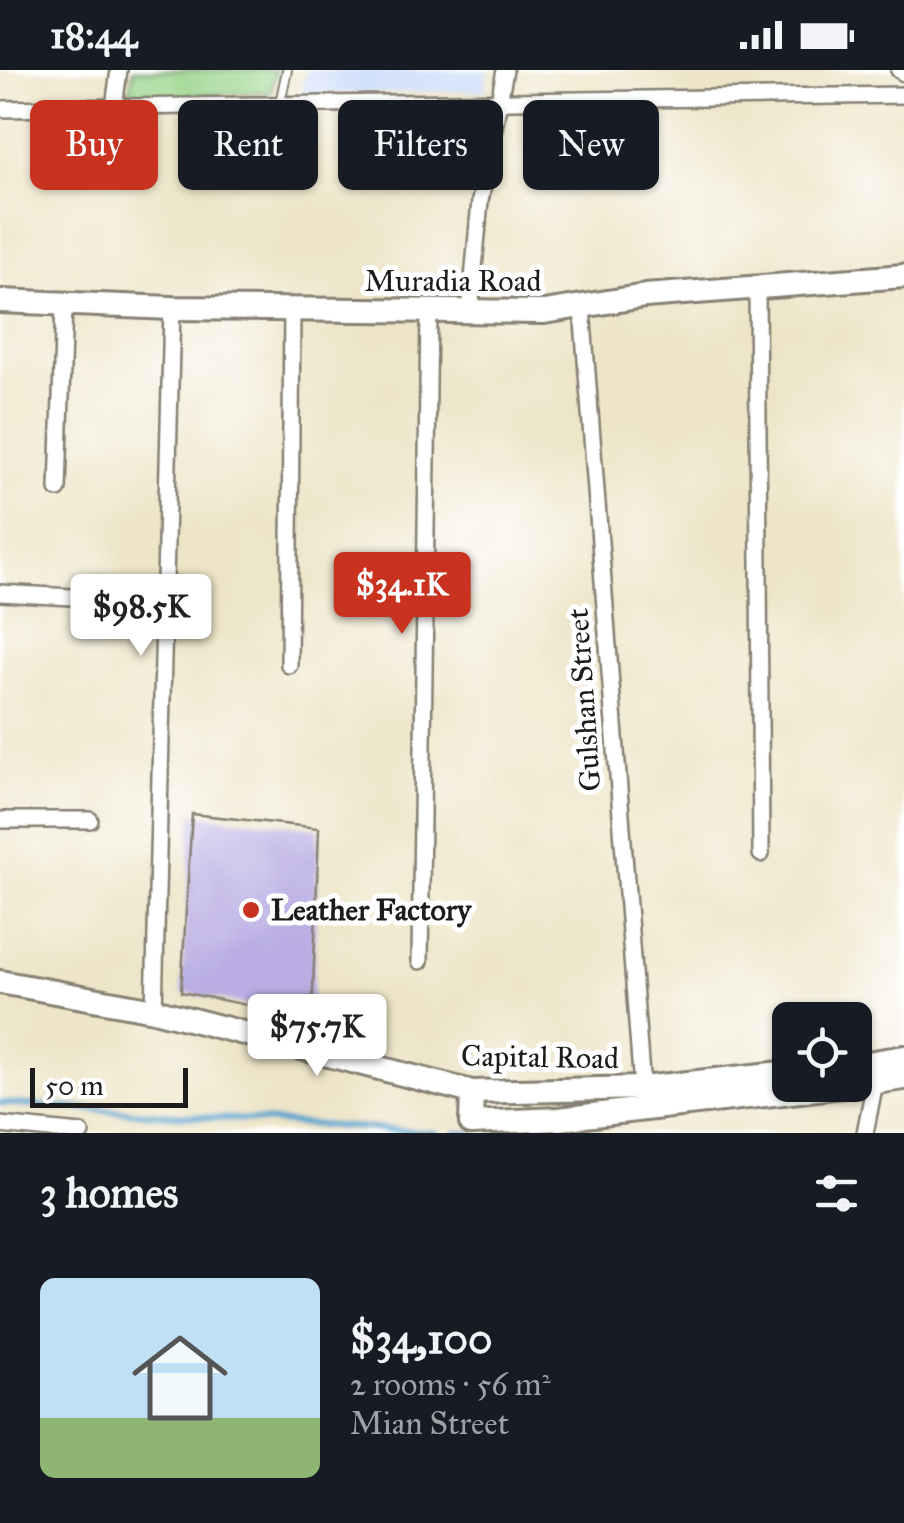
<!DOCTYPE html>
<html lang="en">
<head>
<meta charset="utf-8">
<style>
  :root { --surface:#171b24; --page:#242831; --text:#f1f3f6; --muted:#9ea1a6; --line:#363941; --accent:#c8321e }
  body { margin:0; font-family:"IM FELL Great Primer",serif; background:var(--page); color:var(--text); height:100vh; display:flex; flex-direction:column; font-size:38px; white-space:nowrap }
  * { box-sizing:border-box; margin:0 }
  p { font-size:32px; color:var(--muted) }
  .icon { flex:none; width:55px; height:55px; fill:none; stroke:currentColor; stroke-width:2; stroke-linecap:round; stroke-linejoin:round }
  .map { position:relative; height:1063px; overflow:hidden }
  .drawer { display:flex; flex-direction:column; background:var(--surface); flex:1 }
  .drawer>* { flex:none }
  .hud { position:absolute; left:30px; top:30px; width:845px; height:90px; display:flex; gap:20px }
  .fabs { position:absolute; left:772px; top:932px; display:grid; gap:20px }
  .fabs a { display:grid; place-items:center; width:100px; height:100px; border-radius:15px; background:var(--surface); box-shadow:0 2px 8px #0004; font-size:50px }
  .scale { position:absolute; left:30px; bottom:25px; width:158px; box-sizing:border-box; padding-left:10px; border:5px solid #1c1c1c; border-top:0; font-size:28px; line-height:35px; white-space:nowrap; color:#1c1c1c; -webkit-text-stroke:8px #fff; paint-order:stroke }
  .price { position:absolute; translate:-50% -85px; padding:0 22px; border-radius:10px; background:#fff; color:#222; font-size:32px; line-height:65px; filter:drop-shadow(0 2px 5px #0008) }
  .price::after { content:''; position:absolute; left:50%; top:60px; width:30px; height:22px; margin-left:-15px; background:inherit; clip-path:polygon(0 0,100% 0,50% 100%) }
  .price.current { background:var(--accent); color:#fff }
  ul { padding:0; list-style:none }
  li { display:flex; align-items:center; gap:30px; height:250px; padding:0 40px }
  li+li { border-top:2px solid var(--line) }
  li span { display:grid; place-items:center; flex:none; width:280px; height:200px; border-radius:15px; color:#555 }
  li>.icon { margin-inline-start:auto }
  span .icon { width:120px; height:120px; fill:#fffc; stroke-width:1 }
  li b { font-size:42px }
  h2 { display:flex; justify-content:space-between; align-items:center; height:120px; padding:0 40px; font-size:42px }
  .tag { padding:0 35px; border-radius:15px; background:var(--surface); box-shadow:0 2px 8px #0004; font-size:35px; line-height:90px }
  .tag.current { background:var(--accent); color:#fff }
  .status { display:flex; justify-content:space-between; align-items:center; height:70px; padding:0 50px; background:var(--surface); direction:ltr }
  .status svg { height:28px; fill:currentColor }
  .map>svg:first-child { display:block }
</style>
</head>
<body>
<div class="status"><b>18:44</b><svg viewBox="0 0 49 12"><path d="M0 12V9h3v3zM5 12V6h3v6zM10 12V3h3v9zM15 12V0h3v12zM26 1h20v11H26zM47 4h2v5h-2z"/></svg></div>
<div class="map">
<svg width="904" height="1063" viewBox="0 0 904 1063">
  <rect width="100%" height="100%" fill="#fff"/>
  <filter id="ink" filterUnits="userSpaceOnUse"><feTurbulence type="fractalNoise" baseFrequency=".01" numOctaves="2"/><feDisplacementMap in="SourceGraphic" scale="20" xChannelSelector="R" yChannelSelector="G"/><feConvolveMatrix kernelMatrix="1 2 1 2 8 2 1 2 1" color-interpolation-filters="sRGB"/></filter>
  <filter id="wash" filterUnits="userSpaceOnUse"><feTurbulence type="fractalNoise" baseFrequency=".0048" numOctaves="4" result="noise"/><feDisplacementMap in="SourceGraphic" scale="40" xChannelSelector="R" yChannelSelector="G"/><feGaussianBlur stdDeviation="2.25" result="paint"/><feColorMatrix in="noise" values="0 0 0 0 0 0 0 0 0 0 0 0 0 0 0 0 0 1.4 0 .05"/><feComposite in="paint" operator="in"/></filter>
  <g filter="url(#wash)">
    <rect width="100%" height="100%" fill="#eee5c8"/>
    <path fill="#cadcf9" d="M 306,0 L 488,0 L 485,21 L 301,24 Z"/>
    <path fill="#97d489" stroke="#5a7852" stroke-width="2.5" d="M 133,0 L 276,0 L 271,22 L 129,28 Z"/>
    <g fill="none" stroke-linecap="round" stroke-linejoin="round">
      <g stroke="#56a4cf" stroke-width="6">
        <path d="M 0,1033 L 436,1063"/>
        <path d="M 456,1063 L 471,1063"/>
      </g>
    </g>
    <g id="blocks">
      <path fill="#b9ade3" d="M 192,744 L 319,758 L 312,948 L 181,922 Z"/>
    </g>
  </g>
  <g filter="url(#ink)">
    <use href="#blocks" fill-opacity="0" stroke="#858072" stroke-width="2.5"/>
    <g fill="none" stroke-linecap="round" stroke-linejoin="round">
      <defs>
        <path id="lane" d="M 280,33 L 287,0"/>
        <g id="street">
          <path d="M 899,0 L 904,3"/>
          <path d="M 114,37 L 119,0"/>
          <path d="M 0,39 L 904,25"/>
          <path d="M 757,215 L 761,784"/>
          <path d="M 582,238 L 642,1018"/>
          <path d="M 470,243 L 480,131 L 505,0"/>
          <path d="M 58,419 L 64,234"/>
          <path d="M 0,523 L 72,527"/>
          <path d="M 289,595 L 292,240"/>
          <path d="M 0,750 L 90,750"/>
          <path d="M 420,891 L 429,243"/>
          <path d="M 154,940 L 172,238"/>
          <path d="M 0,1055 L 81,1063"/>
          <path d="M 865,1063 L 875,1012"/>
        </g>
        <g id="secondary">
          <path d="M 0,231 L 172,238 L 544,242 L 645,226 L 904,206"/>
          <path d="M 0,912 L 154,940 L 472,1022 L 642,1018 L 790,1002"/>
          <path d="M 855,995 L 904,987"/>
          <path d="M 855,1015 L 904,1008"/>
          <path d="M 472,1022 L 471,1053 L 559,1049 L 851,1015"/>
        </g>
      </defs>
      <use href="#lane" stroke="#858072" stroke-width="12"/>
      <use href="#street" stroke="#858072" stroke-width="20"/>
      <use href="#secondary" stroke="#858072" stroke-width="28"/>
      <use href="#lane" stroke="#fff" stroke-width="8"/>
      <use href="#street" stroke="#fff" stroke-width="15"/>
      <use href="#secondary" stroke="#fff" stroke-width="22"/>
    </g>
  </g>
  <circle fill="#c8321e" stroke="#fff" stroke-width="4" cx="251" cy="840" r="10"/>
  <g text-anchor="middle" dominant-baseline="central" stroke-width="10" stroke-linejoin="round" paint-order="stroke">
    <g font-size="30" fill="#1c1c1c" stroke="#fff">
      <text x="453" y="211">Muradia Road</text>
      <text transform="translate(584 630) rotate(-94)">Gulshan Street</text>
      <text transform="translate(540 987) rotate(1)">Capital Road</text>
    </g>
    <g font-size="30" font-weight="bold" fill="#1c1c1c" stroke="#fff" text-anchor="start">
      <text x="271" y="840">Leather Factory</text>
    </g>
  </g>
</svg>
<div class="fabs">
<a><svg class="icon" aria-label="locate" viewBox="0 0 24 24"><circle cx="12" cy="12" r="6"/><path d="M12 2v4M12 18v4M2 12h4M18 12h4"/></svg></a>
</div>
<div class="scale">50 m</div>
<b class="price current" style="left:402px;top:567px">$34.1K</b>
<b class="price" style="left:141px;top:589px">$98.5K</b>
<b class="price" style="left:317px;top:1009px">$75.7K</b>
<div class="hud">
<a class="tag current">Buy</a>
<a class="tag">Rent</a>
<a class="tag">Filters</a>
<a class="tag">New</a>
</div>
</div>
<section class="drawer">
<h2>3 homes<svg class="icon" aria-label="filters" viewBox="0 0 24 24"><path d="M4 7h16M4 17h16"/><circle cx="9" cy="7" r="2"/><circle cx="15" cy="17" r="2"/></svg></h2>
<ul>
<li><span style="background:linear-gradient(#bfe0f5 70%,#8fb573 0)"><svg class="icon" aria-label="home" viewBox="0 0 24 24"><path d="M3 11l9-7 9 7M6 9v11h12V9"/></svg></span><div><b>$34,100</b><p>2 rooms · 56 m²</p><p>Mian Street</p></div></li>
</ul>
</section>
</body>
</html>
